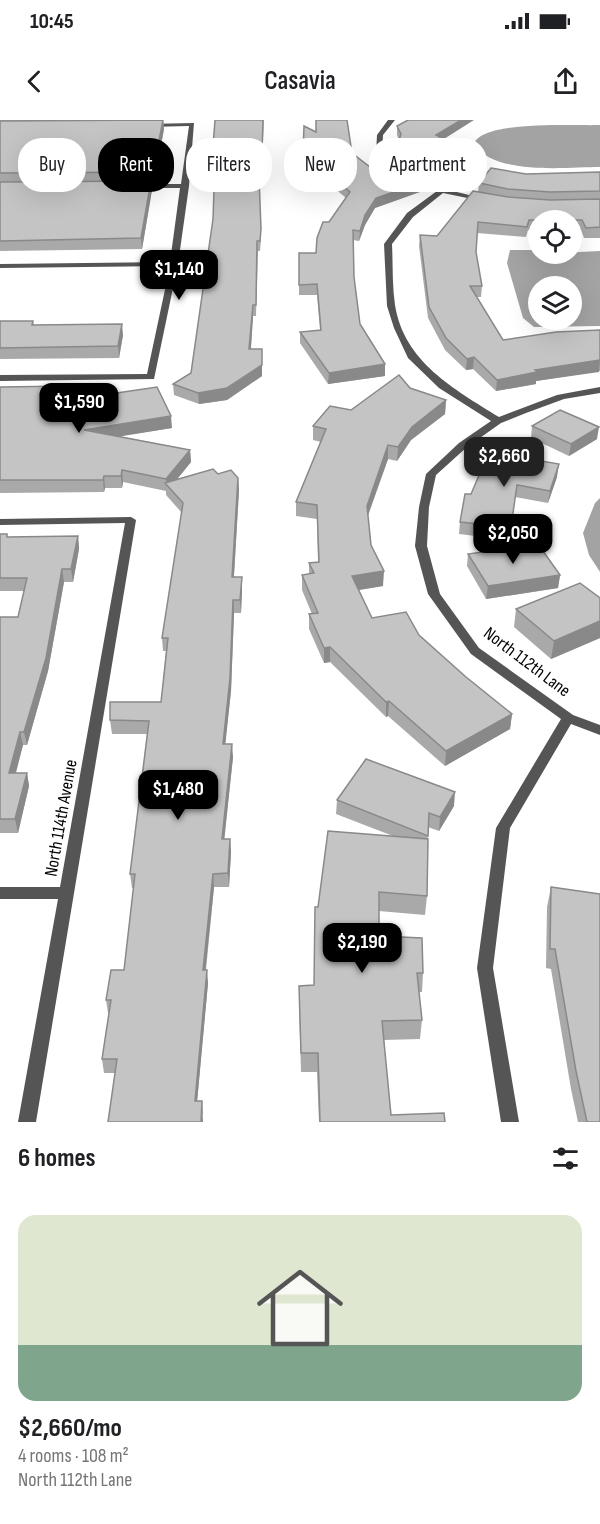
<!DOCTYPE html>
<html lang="en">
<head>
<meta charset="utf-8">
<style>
  :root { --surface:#fff; --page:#f6f6f6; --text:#202124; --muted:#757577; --accent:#000 }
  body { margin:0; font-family:"Sofia Sans Condensed",sans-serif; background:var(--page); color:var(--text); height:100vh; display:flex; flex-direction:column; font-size:22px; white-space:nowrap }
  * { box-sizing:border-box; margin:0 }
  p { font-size:20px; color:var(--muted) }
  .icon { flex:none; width:33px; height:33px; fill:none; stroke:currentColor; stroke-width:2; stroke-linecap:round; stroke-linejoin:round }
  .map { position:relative; height:1002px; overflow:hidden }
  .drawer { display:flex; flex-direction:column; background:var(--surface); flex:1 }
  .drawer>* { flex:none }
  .hud { position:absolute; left:18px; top:18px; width:564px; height:54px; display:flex; gap:12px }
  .controls { position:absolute; left:528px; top:90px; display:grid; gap:12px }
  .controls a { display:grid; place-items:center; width:54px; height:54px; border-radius:50%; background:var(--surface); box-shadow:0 6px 24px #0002; font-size:30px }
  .price { position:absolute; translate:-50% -51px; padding:0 14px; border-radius:12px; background:var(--accent); color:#fff; font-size:20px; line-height:39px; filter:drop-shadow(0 2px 3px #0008) }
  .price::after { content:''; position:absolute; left:50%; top:36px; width:18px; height:14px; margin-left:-9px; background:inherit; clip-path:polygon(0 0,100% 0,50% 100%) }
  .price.on { background:#222; color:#fff }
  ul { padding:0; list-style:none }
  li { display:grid; align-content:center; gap:12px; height:318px; padding:0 18px }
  li span { display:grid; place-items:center; height:186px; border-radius:18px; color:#555 }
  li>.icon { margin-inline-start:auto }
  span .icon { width:108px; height:108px; fill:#fffc; stroke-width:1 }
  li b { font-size:26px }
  h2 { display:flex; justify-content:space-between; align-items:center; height:72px; padding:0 18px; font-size:26px }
  .chip { padding:0 21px; border-radius:24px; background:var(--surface); box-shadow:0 6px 24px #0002; font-size:21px; line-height:54px }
  .chip.on { background:var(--accent); color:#fff }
  .status { display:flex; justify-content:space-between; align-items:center; height:42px; padding:0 30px; background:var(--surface); direction:ltr }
  .status svg { height:16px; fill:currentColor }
  header { display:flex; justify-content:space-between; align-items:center; height:78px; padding:0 18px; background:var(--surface); font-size:27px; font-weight:600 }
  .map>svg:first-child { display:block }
</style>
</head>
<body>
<div class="status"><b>10:45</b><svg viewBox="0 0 49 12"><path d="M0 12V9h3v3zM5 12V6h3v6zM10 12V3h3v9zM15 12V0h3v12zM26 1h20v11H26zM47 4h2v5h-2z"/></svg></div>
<header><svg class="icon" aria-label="back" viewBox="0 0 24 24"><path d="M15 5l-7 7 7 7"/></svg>Casavia<svg class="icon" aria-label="share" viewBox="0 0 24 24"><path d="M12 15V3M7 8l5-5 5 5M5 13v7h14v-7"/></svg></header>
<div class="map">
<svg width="600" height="1002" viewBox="0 0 600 1002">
  <rect width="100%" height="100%" fill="#fff"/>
  <g fill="#a3a3a3" fill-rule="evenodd">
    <path d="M 600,5 L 600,47 C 566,47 495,56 474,24 C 482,0 575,6 600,5 Z"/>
    <path d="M 510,130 L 538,130 L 538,134 L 600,131 L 600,206 L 534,207 L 523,198 L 507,143 ZM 572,166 L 572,200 L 538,200 L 538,166 Z"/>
    <path d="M 600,378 L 600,452 L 589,435 L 583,413 L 595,383 Z"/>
  </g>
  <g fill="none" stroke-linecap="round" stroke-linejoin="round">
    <g fill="#555" fill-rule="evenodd">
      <path d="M 388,0 L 395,0 L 383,15 L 382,34 L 398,51 L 444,69 L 486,79 L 482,81 L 443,73 L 413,97 L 392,124 C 393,144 392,165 395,185 C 404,242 454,269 499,297 L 557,275 L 600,267 L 600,273 L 564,279 L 526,293 L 501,303 L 467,327 L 436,355 L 429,387 L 427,426 L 440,474 L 479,528 L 573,595 L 600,605 L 600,615 L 571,604 L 510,708 L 493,848 L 519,1002 L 501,1002 L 477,848 L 496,708 L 561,599 L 471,534 L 428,474 L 415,426 L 419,387 L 426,354 L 459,323 L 491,301 L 439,268 L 408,238 L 394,208 L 387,186 L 384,124 L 407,93 L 437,71 L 394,53 L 376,34 L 377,15 Z"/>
      <path d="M 194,3 L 189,66 L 178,144 L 154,259 L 0,261 L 0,255 L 147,254 L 170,146 L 0,148 L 0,144 L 170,142 L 180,68 L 136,68 L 132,66 L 136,64 L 181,64 L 189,6 L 148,7 L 146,6 L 146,4 Z"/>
      <path d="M 131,397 L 136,400 L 36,1002 L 18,1002 L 58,779 L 0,779 L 0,767 L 60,767 L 125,403 L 0,405 L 0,399 Z"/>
    </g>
  </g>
  <g fill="#a9a9a9">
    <path d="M 0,0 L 165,0 L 163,0 L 164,9 L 154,62 L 152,62 L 152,70 L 142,129 L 0,131 Z"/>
    <path d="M 215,0 L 264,0 L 262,41 L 258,40 L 261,120 L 260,131 L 258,131 L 256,196 L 253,196 L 251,229 L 262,256 L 227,280 L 199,284 L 174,275 L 173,264 L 191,253 L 213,99 L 215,50 L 212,50 L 212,40 Z"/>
    <path d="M 304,6 L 352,33 L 370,47 L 396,45 L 394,43 L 394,34 L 399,20 L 397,15 L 397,6 L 443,19 L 482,41 L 481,50 L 440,65 L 428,60 L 428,69 L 375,88 L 365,105 L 359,121 L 353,120 L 354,157 L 360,204 L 385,256 L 328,264 L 300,223 L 300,212 L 320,210 L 317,175 L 299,175 L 299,133 L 316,133 L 329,102 L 346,78 L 303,42 Z"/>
    <path d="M 600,52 L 600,118 L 584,118 L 581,110 L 572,110 L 572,100 L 538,100 L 538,110 L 528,110 L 526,117 L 477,113 L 476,132 L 482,166 L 481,177 L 477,177 L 503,220 L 600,210 L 600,251 L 536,261 L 536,264 L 496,271 L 473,249 L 466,250 L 445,230 L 428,198 L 419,126 L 420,115 L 437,116 L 478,72 L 479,63 L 526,54 Z"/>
    <path d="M 0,201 L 33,201 L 34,205 L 123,215 L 119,238 L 0,239 Z"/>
    <path d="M 0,267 L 71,269 L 99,276 L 172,308 L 119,316 L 190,330 L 191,342 L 177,359 L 218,354 L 238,358 L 239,370 L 234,457 L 242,457 L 242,470 L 241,493 L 234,493 L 231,571 L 225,624 L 233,637 L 224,719 L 230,719 L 231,732 L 229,767 L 214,767 L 206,850 L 208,863 L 197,981 L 202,981 L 203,994 L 116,953 L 104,953 L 102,939 L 109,893 L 108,893 L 106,880 L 124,850 L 134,768 L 132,768 L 130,754 L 147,614 L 112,614 L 110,600 L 161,582 L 166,531 L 163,531 L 162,518 L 182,393 L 166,375 L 166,371 L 123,362 L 122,368 L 105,368 L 104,372 L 0,373 Z"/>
    <path d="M 410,268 L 446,280 L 445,294 L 411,320 L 397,341 L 388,339 L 368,396 L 371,425 L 383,466 L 359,470 L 372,498 L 419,515 L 466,557 L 512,594 L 510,609 L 445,646 L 388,596 L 386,597 L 330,542 L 324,543 L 309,509 L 309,494 L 312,494 L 302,470 L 302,455 L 309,454 L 309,443 L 318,442 L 317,399 L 296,396 L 296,382 L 321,322 L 313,320 L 313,306 L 351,290 Z"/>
    <path d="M 532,306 L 597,319 L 569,336 L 531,318 Z"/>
    <path d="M 557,357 L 548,383 L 515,377 L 509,420 L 459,414 L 460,402 L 471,374 Z"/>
    <path d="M 0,414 L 8,417 L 78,416 L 79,429 L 73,462 L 64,462 L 48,551 L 27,625 L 23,625 L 16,653 L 27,653 L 29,666 L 18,713 L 0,713 L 0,497 L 18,497 L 24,471 L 0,471 Z"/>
    <path d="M 468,434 L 560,455 L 558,468 L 486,479 L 467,446 Z"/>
    <path d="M 600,478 L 600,518 L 551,539 L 514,507 L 516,489 Z"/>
    <path d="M 337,680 L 454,686 L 439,711 L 428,707 L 427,776 L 425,795 L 379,791 L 379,816 L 423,853 L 422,872 L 419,872 L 422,900 L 420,919 L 384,920 L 391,995 L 445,1002 L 319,1002 L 317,952 L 301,952 L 299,885 L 314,865 L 318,787 L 393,716 L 336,694 Z"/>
    <path d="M 551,767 L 600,1002 L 578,1002 L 571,969 L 551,849 L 546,848 L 547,787 Z"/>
  </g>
  <g fill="#898989">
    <path d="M 163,0 L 164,9 L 154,62 L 153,52 Z"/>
    <path d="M 461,0 L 474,0 L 436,24 L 436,15 Z"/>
    <path d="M 482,41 L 481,50 L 440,65 L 441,56 Z"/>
    <path d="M 428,60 L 428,69 L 375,88 L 365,105 L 359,121 L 360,111 L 365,95 L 376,78 Z"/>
    <path d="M 151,61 L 152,70 L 142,129 L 141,118 Z"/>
    <path d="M 253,185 L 253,196 L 250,240 L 249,229 Z"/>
    <path d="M 122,204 L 123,215 L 119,238 L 118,226 Z"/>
    <path d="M 262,229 L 262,256 L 227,280 L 199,284 L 198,273 Z"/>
    <path d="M 474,237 L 473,249 L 466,250 L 467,239 Z"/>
    <path d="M 600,240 L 599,252 L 536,261 L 536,264 L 496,271 L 497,260 L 535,250 Z"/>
    <path d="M 385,244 L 385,256 L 328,264 L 329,253 Z"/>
    <path d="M 446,280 L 445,294 L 411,320 L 397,341 L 398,327 L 412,307 Z"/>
    <path d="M 171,296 L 172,308 L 86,322 L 84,310 Z"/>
    <path d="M 599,307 L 597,319 L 569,336 L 571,324 Z"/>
    <path d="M 388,325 L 388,339 L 366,400 L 367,386 Z"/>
    <path d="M 190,330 L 191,342 L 170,368 L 167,364 L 166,359 Z"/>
    <path d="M 559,344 L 557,357 L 548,383 L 550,371 Z"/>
    <path d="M 122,350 L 123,362 L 122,368 L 121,356 Z"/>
    <path d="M 104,356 L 105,368 L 104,372 L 103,360 Z"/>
    <path d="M 238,358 L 239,370 L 233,470 L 232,457 Z"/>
    <path d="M 78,416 L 79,429 L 73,462 L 71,449 Z"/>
    <path d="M 62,449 L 64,462 L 48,551 L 27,625 L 24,612 Z"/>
    <path d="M 384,451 L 383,466 L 352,471 L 352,456 Z"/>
    <path d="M 560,455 L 558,468 L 486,479 L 488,466 Z"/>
    <path d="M 242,457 L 242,470 L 241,493 L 240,480 Z"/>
    <path d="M 233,480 L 234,493 L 231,571 L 224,637 L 223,624 Z"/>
    <path d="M 600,501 L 600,518 L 551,539 L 554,521 Z"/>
    <path d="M 330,527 L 330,542 L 324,543 L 324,528 Z"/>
    <path d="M 389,581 L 388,596 L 386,597 L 386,582 Z"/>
    <path d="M 512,594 L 510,609 L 445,646 L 446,631 Z"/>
    <path d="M 20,612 L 23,625 L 12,666 L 9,653 Z"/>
    <path d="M 232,624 L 233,637 L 223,732 L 222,719 Z"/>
    <path d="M 27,653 L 29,666 L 18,713 L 15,699 Z"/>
    <path d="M 455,672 L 454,686 L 439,711 L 440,697 Z"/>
    <path d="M 230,719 L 231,732 L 229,767 L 228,753 Z"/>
    <path d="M 213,754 L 214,767 L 204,863 L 203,850 Z"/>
    <path d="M 207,850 L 208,863 L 196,994 L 195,981 Z"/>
    <path d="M 202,981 L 203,1002 L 201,1002 Z"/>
  </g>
  <g fill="#c4c4c4" stroke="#898989" stroke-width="1.5">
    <path d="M 163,0 L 153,52 L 0,53 L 0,1 Z"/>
    <path d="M 215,0 L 263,0 L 262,32 L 258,30 L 261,109 L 260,121 L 257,121 L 256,185 L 253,185 L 249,229 L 262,229 L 262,245 L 227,268 L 198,273 L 173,264 L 191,253 L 213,99 L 215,40 L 212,40 Z"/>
    <path d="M 316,0 L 347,0 L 352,33 L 370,47 L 391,43 L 428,60 L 376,78 L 365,95 L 360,111 L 353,110 L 354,157 L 360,204 L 385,244 L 329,253 L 300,212 L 321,210 L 317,164 L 299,165 L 299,133 L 316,133 L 317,118 L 323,102 L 329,102 L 350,72 L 303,33 L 304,6 L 316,12 Z"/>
    <path d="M 408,0 L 461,0 L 436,15 L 482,41 L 441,56 L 400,40 L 394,34 L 401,14 L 397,6 Z"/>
    <path d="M 491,48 L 526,54 L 600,52 L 600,71 L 550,72 L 508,69 L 479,63 Z"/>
    <path d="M 151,61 L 141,118 L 0,121 L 0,62 Z"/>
    <path d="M 473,71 L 508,77 L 550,80 L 600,79 L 600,107 L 586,108 L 582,100 L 529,100 L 527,107 L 478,102 L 476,132 L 482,166 L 470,166 L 503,220 L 556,212 L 600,210 L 600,240 L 535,250 L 537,252 L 497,260 L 474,237 L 467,239 L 446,218 L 429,187 L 420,115 L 437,116 Z"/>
    <path d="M 0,201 L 33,201 L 32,205 L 122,204 L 118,226 L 0,228 Z"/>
    <path d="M 399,255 L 410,268 L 446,280 L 412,307 L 398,327 L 388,325 L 367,386 L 371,425 L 384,451 L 352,456 L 372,498 L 406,492 L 419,515 L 466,557 L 512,594 L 446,631 L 389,581 L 386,582 L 330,527 L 324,528 L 309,494 L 318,493 L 302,455 L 314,453 L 309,443 L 319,442 L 317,385 L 296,382 L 326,309 L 313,306 L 330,286 L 351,290 Z"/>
    <path d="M 70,266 L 70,269 L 98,268 L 96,276 L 157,267 L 171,296 L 84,310 L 190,330 L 166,359 L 122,350 L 121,356 L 104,356 L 103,360 L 0,360 L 0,267 Z"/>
    <path d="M 560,290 L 599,307 L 571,324 L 532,306 Z"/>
    <path d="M 489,332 L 559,344 L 550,371 L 517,365 L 511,407 L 460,402 L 465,374 L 471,374 Z"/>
    <path d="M 213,349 L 218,354 L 231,350 L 238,358 L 232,457 L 242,457 L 240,480 L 233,480 L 230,558 L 223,624 L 232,624 L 222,719 L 230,719 L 228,753 L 213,754 L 203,850 L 207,850 L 195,981 L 202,981 L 201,1002 L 108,1002 L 117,939 L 102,939 L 111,880 L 106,880 L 111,850 L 124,850 L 135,754 L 130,754 L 149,601 L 110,600 L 110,582 L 161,582 L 168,518 L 162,518 L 183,383 L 165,363 Z"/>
    <path d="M 0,414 L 7,414 L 7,417 L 78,416 L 71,449 L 62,449 L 46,538 L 24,612 L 20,612 L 9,653 L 27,653 L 15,699 L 0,699 L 0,497 L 18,497 L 27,458 L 0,458 Z"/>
    <path d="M 538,424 L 560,455 L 488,466 L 468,434 Z"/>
    <path d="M 580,463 L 600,478 L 600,501 L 554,521 L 516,489 Z"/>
    <path d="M 366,639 L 455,672 L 440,697 L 429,693 L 428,716 L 337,680 Z"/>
    <path d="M 328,711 L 428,719 L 427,776 L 379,772 L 379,816 L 422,818 L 423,853 L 417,853 L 422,900 L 382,901 L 391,995 L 444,993 L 445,1002 L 320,1002 L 318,933 L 301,933 L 299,866 L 314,865 L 315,787 L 318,787 Z"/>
    <path d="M 551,767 L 600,774 L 600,1002 L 587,1002 L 576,951 L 555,829 L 550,829 Z"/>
  </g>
  <g text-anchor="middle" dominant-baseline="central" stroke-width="4.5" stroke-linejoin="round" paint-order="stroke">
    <g font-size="18" fill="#000" stroke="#fff">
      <text transform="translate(527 542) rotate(37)">North 112th Lane</text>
      <text transform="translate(61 698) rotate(-80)">North 114th Avenue</text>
    </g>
  </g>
</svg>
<div class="controls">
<a><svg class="icon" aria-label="locate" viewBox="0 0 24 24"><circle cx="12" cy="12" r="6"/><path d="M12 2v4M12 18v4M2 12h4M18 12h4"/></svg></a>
<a><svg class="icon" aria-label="layers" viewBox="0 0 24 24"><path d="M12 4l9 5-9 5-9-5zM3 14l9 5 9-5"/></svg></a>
</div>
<b class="price" style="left:179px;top:181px">$1,140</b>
<b class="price" style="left:79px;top:314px">$1,590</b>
<b class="price on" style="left:504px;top:368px">$2,660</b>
<b class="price" style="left:513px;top:445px">$2,050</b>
<b class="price" style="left:178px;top:701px">$1,480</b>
<b class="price" style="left:362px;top:854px">$2,190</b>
<div class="hud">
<a class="chip">Buy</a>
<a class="chip on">Rent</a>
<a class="chip">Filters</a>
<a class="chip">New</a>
<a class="chip">Apartment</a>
</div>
</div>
<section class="drawer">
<h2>6 homes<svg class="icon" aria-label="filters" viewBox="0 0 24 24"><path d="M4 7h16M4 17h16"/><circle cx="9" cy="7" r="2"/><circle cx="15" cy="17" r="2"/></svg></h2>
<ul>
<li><span style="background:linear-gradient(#dfe7d0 70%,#7fa58c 0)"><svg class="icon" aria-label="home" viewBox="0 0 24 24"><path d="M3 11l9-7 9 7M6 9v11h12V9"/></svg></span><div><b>$2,660/mo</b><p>4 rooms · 108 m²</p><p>North 112th Lane</p></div></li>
</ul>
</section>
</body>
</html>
